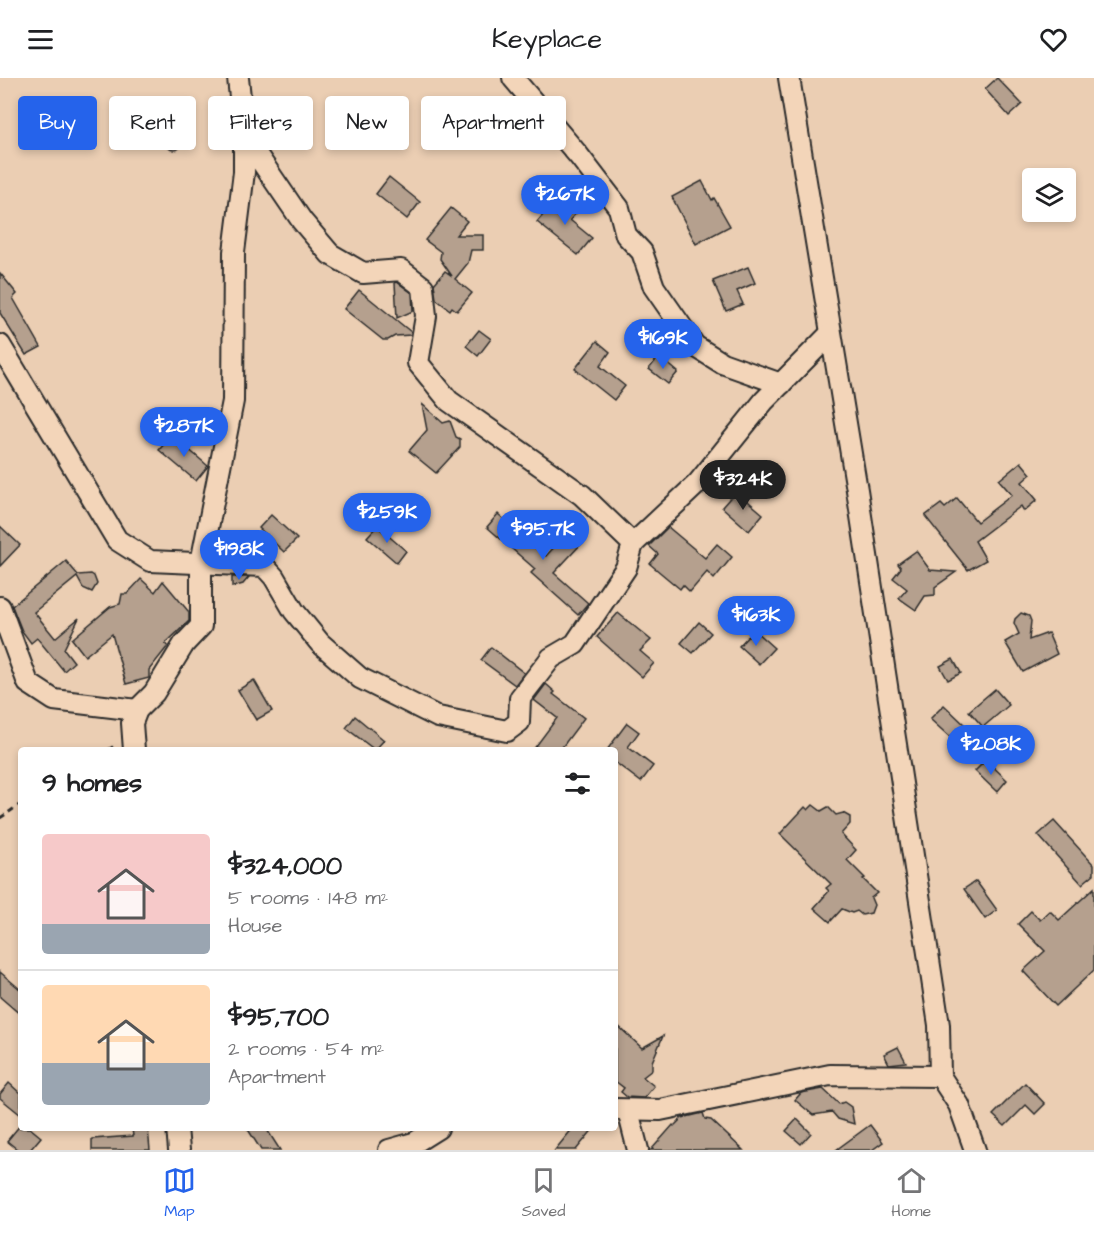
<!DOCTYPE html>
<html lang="en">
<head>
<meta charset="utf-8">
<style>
  :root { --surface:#fff; --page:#f2f2f2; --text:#202124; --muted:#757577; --line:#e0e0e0; --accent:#2563eb }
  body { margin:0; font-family:"Architects Daughter",sans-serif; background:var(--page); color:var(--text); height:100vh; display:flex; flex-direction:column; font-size:22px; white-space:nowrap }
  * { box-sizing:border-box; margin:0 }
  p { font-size:20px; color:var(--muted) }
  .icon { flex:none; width:33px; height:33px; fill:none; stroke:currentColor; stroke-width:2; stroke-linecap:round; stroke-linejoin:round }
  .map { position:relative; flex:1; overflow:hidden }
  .sheet { position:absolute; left:18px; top:669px; width:600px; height:384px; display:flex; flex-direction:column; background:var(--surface); border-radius:6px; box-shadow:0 3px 9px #0003 }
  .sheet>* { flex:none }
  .top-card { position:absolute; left:18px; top:18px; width:600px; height:54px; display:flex; gap:12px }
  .tools { position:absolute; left:1022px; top:90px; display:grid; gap:12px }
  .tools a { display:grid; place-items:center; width:54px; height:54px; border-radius:6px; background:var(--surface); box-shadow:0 3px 9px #0003; font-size:30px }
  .price { position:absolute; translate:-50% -51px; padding:0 14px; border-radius:21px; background:var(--accent); color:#fff; font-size:20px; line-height:39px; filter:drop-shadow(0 2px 3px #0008) }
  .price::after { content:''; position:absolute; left:50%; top:36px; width:18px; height:14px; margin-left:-9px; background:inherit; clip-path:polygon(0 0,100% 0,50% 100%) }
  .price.selected { background:#222; color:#fff }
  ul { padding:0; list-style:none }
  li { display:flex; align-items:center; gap:18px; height:150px; padding:0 24px }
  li+li { border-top:2px solid var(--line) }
  li span { display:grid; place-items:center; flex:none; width:168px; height:120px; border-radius:6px; color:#555 }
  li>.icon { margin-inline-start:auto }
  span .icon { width:72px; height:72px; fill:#fffc; stroke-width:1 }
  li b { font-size:26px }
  h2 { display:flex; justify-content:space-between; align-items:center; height:72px; padding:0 24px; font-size:26px }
  .chip { padding:0 21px; border-radius:6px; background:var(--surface); box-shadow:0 3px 9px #0003; font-size:21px; line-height:54px }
  .chip.selected { background:var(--accent); color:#fff }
  header { display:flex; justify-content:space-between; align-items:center; height:78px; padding:0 24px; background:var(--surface); font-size:27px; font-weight:600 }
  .tabs { display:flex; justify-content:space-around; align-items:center; height:84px; border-top:2px solid var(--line); background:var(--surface); font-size:16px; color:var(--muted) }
  .tabs a { display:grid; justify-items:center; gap:3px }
  .tabs .selected { color:var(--accent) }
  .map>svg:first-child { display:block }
</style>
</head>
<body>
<header><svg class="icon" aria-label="menu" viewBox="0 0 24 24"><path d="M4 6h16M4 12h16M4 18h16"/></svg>Keyplace<svg class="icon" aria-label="heart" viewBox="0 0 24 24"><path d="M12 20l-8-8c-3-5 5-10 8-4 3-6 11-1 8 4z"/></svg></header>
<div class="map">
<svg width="1094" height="1072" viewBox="0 0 1094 1072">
  <rect width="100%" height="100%" fill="#ebceb3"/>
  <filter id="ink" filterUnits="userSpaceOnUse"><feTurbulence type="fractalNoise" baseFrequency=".0167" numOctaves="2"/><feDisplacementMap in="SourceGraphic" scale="12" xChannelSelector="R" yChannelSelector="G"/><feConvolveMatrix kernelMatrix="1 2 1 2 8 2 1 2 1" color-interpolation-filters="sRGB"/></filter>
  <g filter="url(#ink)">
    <g fill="#b5a08e" stroke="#2b2b2b" stroke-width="1.5">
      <path d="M 997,0 L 1022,26 L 1009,38 L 985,11 Z"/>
      <circle cx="174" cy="64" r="8"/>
      <path d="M 389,99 L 420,124 L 407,141 L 376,116 Z"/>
      <path d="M 702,103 L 712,122 L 714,120 L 730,148 L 696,166 L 672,119 Z"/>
      <path d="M 559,118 L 578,133 L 570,142 L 592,160 L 578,177 L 537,144 Z"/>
      <path d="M 451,130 L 467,143 L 456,157 L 483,157 L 483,172 L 471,172 L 468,185 L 455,201 L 472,215 L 457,233 L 452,229 L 450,232 L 436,221 L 434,206 L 445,193 L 452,198 L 440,181 L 441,174 L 425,162 Z"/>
      <path d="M 748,189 L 755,205 L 737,213 L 743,226 L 726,233 L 713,203 Z"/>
      <path d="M 0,195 L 17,216 L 13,220 L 41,269 L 26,277 L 0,235 Z"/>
      <path d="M 397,204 L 412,215 L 413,233 L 397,240 L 395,205 Z"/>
      <path d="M 359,212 L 411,254 L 411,257 L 395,258 L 388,262 L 383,262 L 344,231 Z"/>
      <path d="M 479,252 L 491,261 L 478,278 L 466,268 Z"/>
      <path d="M 597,263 L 610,274 L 600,288 L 625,308 L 614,322 L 575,291 Z"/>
      <path d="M 659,278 L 678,294 L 668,306 L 649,291 Z"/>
      <path d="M 422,326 L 443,345 L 450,343 L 456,359 L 460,361 L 460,369 L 436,395 L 409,373 L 427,352 Z"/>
      <path d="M 172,357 L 208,388 L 196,403 L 159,372 Z"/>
      <path d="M 1021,384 L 1031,396 L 1022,404 L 1037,422 L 1024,433 L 1021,428 L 975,463 L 986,482 L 968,492 L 925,438 L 941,426 L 945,430 L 957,420 L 977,444 L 1012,417 L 999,402 Z"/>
      <path d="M 736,413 L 763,436 L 749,453 L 722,429 Z"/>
      <path d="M 498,436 L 546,478 L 569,453 L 582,465 L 554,495 L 588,525 L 578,537 L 531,495 L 535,491 L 487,449 Z"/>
      <path d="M 271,437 L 297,461 L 284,474 L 259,450 Z"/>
      <path d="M 0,448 L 20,467 L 0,488 Z"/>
      <path d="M 377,448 L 406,473 L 397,485 L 367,459 Z"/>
      <path d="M 668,449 L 705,480 L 717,466 L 732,479 L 714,501 L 707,494 L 690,514 L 683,507 L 680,511 L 650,486 L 658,476 L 649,468 Z"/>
      <path d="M 916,473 L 930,492 L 956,494 L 935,509 L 935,517 L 925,518 L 916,532 L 899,520 L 907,511 L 893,500 L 901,490 L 898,486 Z"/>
      <path d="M 66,483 L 78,497 L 91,496 L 94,498 L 97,506 L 92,514 L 83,510 L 77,499 L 34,534 L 55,560 L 79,540 L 64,571 L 74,584 L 64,593 L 37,560 L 31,565 L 22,553 L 12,528 Z"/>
      <path d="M 232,499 L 249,499 L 243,506 L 232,509 Z"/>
      <path d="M 141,501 L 155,514 L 163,503 L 189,534 L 189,543 L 165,566 L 168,568 L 149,592 L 149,600 L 126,606 L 112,556 L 85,578 L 72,561 L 110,529 L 120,526 L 122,516 L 127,516 Z"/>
      <path d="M 618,535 L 651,562 L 640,573 L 654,585 L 642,599 L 597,559 Z"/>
      <path d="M 1021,535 L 1029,538 L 1031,543 L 1029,562 L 1048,555 L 1057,576 L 1023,594 L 1005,564 L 1019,556 L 1014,545 L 1015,541 Z"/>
      <path d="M 699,544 L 711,555 L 693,575 L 681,565 Z"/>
      <path d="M 754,552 L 774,570 L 759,586 L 739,568 Z"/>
      <path d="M 491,569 L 524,595 L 515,607 L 481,582 Z"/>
      <path d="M 953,581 L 961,595 L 948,602 L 940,588 Z"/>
      <path d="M 254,602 L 272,633 L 256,642 L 238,612 Z"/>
      <path d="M 546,606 L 555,614 L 553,616 L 584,640 L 560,672 L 533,672 L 557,640 L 534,622 Z"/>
      <path d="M 995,611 L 1009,627 L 983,649 L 969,633 Z"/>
      <path d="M 944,627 L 966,648 L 953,662 L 930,641 Z"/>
      <path d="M 355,638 L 384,662 L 375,672 L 346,650 Z"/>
      <path d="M 627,645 L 639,654 L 628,669 L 653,688 L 641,704 L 616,685 L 615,686 L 615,672 L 607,672 Z"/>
      <path d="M 986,682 L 1007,702 L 997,714 L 975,693 Z"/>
      <path d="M 813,727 L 821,733 L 828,729 L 836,737 L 843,735 L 850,739 L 850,746 L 841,756 L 856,772 L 847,782 L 865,800 L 863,801 L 877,815 L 871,820 L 874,827 L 871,835 L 862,837 L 857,833 L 852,835 L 842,831 L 830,844 L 814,830 L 829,813 L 826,810 L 831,806 L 780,756 L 805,729 L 808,732 Z"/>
      <path d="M 1054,743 L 1094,787 L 1094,796 L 1082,806 L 1038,757 Z"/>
      <path d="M 976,803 L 997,832 L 985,841 L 964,811 Z"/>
      <path d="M 1094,810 L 1094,892 L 1056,928 L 1023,893 L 1045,873 L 1018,846 L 1031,833 L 1040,842 L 1050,833 L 1059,842 Z"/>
      <path d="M 0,894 L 21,912 L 21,937 L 0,919 Z"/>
      <path d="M 615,945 L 642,970 L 663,958 L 652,984 L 652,992 L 643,999 L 654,1008 L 644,1020 L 627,1019 L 621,1014 L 624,1010 L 615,1003 Z"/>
      <path d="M 898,969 L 906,984 L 889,986 L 884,976 Z"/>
      <path d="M 9,1005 L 21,1016 L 21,1037 L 0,1020 L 0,1016 Z"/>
      <path d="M 1025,1005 L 1045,1026 L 1035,1036 L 1026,1027 L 1005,1048 L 993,1037 Z"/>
      <path d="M 823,1011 L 839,1026 L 844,1024 L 851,1029 L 854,1046 L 838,1041 L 832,1034 L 813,1037 L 795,1022 L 801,1015 Z"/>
      <path d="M 703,1035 L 705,1041 L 711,1042 L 743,1072 L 651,1072 L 673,1047 L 674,1048 L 682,1040 Z"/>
      <path d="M 797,1041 L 811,1055 L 801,1066 L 786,1053 Z"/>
      <path d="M 21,1046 L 21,1050 L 30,1050 L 41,1059 L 30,1072 L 18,1072 L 7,1063 Z"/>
      <path d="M 870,1047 L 883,1064 L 872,1072 L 836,1072 Z"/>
      <path d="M 148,1050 L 150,1072 L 92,1072 L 92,1061 L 133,1058 L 132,1051 Z"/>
      <path d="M 247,1050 L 266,1050 L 280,1072 L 261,1072 Z"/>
      <path d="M 573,1050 L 594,1050 L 576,1072 L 555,1072 Z"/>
    </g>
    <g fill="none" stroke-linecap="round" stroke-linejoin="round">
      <defs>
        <g id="minor">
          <path d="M 513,0 L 579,78 L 619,130 L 626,157 L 642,174 L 654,209 L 695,268 L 722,285 L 781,306"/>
          <path d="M 789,0 L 857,412 L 939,947 L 940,998 L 959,1027 L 975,1072"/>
          <path d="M 0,267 L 117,462 L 150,483 L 264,488 L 274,499 L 294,533 L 320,565 L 360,600 L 438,639 L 507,653 L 519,644 L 520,620 L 551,580 L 575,566 L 626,490 L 633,466 L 582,417 L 449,323 L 418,285 L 426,238 L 423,209 L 401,192 L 363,195 L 330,176 L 302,143 L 244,58"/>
          <path d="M 633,466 L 698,405 L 764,323 L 830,256"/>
          <path d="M 0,529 L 28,605 L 54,622 L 137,632"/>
          <path d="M 134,672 L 132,645 L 137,632 L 154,615 L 184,566 L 201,548 L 201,485 L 233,323 L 234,174 L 244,94 L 244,58 L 238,0"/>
          <path d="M 615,1031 L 660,1032 L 830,997 L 940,998"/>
          <path d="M 628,1033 L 638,1072"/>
          <path d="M 177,1050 L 179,1072"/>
          <path d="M 389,1072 L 414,1065 L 438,1050"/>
        </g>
      </defs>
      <use href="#minor" stroke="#2b2b2b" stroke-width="24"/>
      <g stroke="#2b2b2b" stroke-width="3" stroke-dasharray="6 4.5" stroke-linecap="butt">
        <path d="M 108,672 L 116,667"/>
        <path d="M 0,740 L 21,726"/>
      </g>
      <use href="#minor" stroke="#f3d5b9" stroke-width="20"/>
    </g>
  </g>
</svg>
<div class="tools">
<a><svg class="icon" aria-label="layers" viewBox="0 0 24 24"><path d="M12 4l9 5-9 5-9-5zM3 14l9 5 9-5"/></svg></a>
</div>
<b class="price" style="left:565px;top:148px">$267K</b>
<b class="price" style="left:663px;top:292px">$169K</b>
<b class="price" style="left:184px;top:380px">$287K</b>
<b class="price selected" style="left:743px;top:433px">$324K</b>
<b class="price" style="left:387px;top:466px">$259K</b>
<b class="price" style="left:543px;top:483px">$95.7K</b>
<b class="price" style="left:239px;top:503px">$198K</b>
<b class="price" style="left:756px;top:569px">$163K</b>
<b class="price" style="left:991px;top:698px">$208K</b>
<div class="top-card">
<a class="chip selected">Buy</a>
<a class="chip">Rent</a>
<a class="chip">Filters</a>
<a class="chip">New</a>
<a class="chip">Apartment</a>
</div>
<section class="sheet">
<h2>9 homes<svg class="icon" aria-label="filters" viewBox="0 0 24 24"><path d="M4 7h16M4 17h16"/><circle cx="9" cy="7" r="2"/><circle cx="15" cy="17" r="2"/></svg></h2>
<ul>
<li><span style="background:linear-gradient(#f6c9c9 75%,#9aa5b1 0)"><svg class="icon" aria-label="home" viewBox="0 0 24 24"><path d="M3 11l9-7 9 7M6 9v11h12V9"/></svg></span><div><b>$324,000</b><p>5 rooms · 148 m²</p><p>House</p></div></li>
<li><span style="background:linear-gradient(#ffd9b3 65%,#9aa5b1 0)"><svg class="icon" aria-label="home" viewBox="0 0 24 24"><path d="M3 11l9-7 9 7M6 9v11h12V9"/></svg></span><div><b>$95,700</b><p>2 rooms · 54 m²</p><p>Apartment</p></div></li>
</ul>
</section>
</div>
<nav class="tabs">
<a class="selected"><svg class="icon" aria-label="map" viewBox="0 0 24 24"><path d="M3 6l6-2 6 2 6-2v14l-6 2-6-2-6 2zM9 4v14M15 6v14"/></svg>Map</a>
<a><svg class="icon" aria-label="saved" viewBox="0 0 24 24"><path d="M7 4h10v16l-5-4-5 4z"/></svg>Saved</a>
<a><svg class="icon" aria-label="home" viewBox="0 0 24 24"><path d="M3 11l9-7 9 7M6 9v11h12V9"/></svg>Home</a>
</nav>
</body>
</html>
